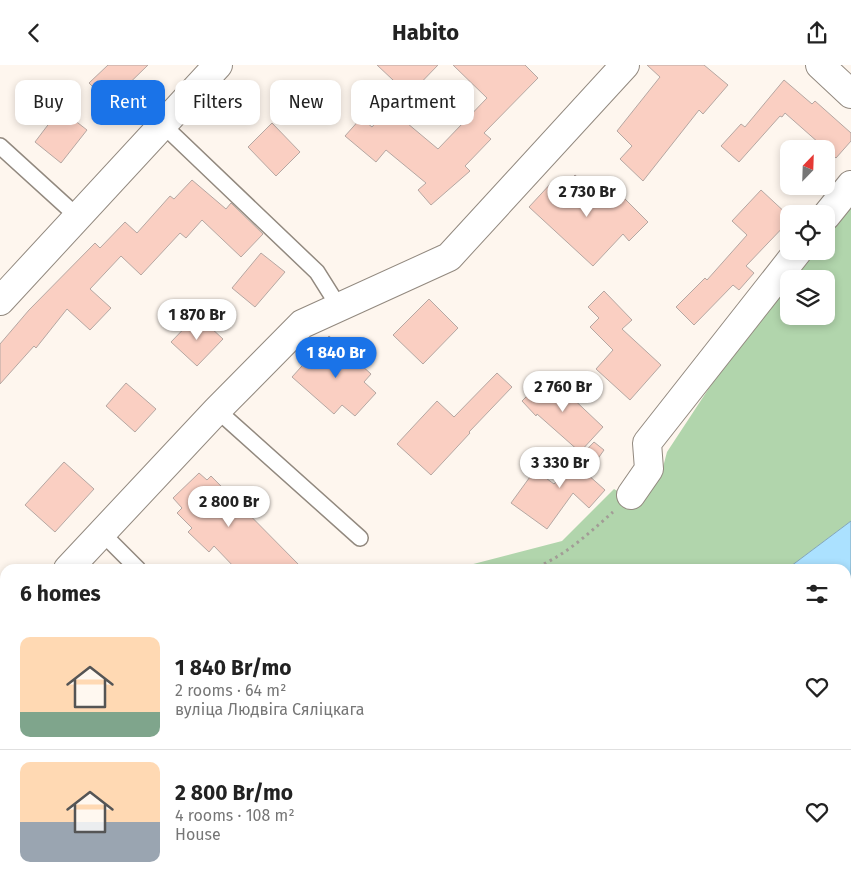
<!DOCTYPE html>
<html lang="en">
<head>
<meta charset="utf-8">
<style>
  :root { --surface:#fff; --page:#f2f2f2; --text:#222; --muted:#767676; --line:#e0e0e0; --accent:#1a73e8 }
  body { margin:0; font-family:"Fira Sans",sans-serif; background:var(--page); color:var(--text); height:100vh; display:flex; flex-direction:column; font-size:19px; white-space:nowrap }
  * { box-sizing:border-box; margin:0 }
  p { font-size:16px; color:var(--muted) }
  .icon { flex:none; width:28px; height:28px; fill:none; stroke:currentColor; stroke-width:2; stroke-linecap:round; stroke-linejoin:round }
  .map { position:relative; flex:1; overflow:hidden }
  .details { position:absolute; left:0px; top:499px; width:851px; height:321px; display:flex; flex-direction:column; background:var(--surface); border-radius:15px 15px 0 0; box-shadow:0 2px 8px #0003 }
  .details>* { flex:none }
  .top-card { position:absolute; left:15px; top:15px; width:500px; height:45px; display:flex; gap:10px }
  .needle { width:32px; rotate:23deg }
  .tools { position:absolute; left:780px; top:75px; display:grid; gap:10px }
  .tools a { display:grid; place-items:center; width:55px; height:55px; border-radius:10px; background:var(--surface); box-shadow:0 2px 8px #0003; font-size:25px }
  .price { position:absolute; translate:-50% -42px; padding:0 11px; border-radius:18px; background:#fff; color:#222; font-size:16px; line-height:32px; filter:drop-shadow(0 1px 2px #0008) }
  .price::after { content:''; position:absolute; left:50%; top:30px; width:15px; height:11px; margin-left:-8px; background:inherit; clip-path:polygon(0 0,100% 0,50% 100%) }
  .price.active { background:var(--accent); color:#fff }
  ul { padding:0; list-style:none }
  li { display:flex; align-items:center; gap:15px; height:125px; padding:0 20px }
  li+li { border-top:1px solid var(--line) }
  li span { display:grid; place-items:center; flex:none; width:140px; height:100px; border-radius:10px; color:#555 }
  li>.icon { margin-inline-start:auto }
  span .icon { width:60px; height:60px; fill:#fffc; stroke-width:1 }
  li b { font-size:21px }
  h2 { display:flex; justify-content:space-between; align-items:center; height:60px; padding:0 20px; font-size:21px }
  .tag { padding:0 18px; border-radius:10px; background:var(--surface); box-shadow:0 2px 8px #0003; font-size:18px; line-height:45px }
  .tag.active { background:var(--accent); color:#fff }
  header { display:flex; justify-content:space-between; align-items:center; height:65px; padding:0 20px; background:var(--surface); font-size:22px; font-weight:700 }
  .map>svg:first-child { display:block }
</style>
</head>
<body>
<header><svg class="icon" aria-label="back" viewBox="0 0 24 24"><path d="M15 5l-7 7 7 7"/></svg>Habito<svg class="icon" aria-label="share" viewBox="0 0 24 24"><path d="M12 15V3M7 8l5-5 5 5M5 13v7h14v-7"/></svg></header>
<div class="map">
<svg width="851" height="819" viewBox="0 0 851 819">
  <rect width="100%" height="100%" fill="#fef6ee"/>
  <g fill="#b1d5ac" fill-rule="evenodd">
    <path d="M 851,138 L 851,456 L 787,504 L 454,504 L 562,476 L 614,424 L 641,440 L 663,402 L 667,387 L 759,247 L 811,186 L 826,186 L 826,168 ZM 789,214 L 826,214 L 826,251 L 789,251 Z"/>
    <path d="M 85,815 L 303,815 L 299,819 L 81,819 Z"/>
  </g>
  <path fill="#abe1ff" stroke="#80a5b9" d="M 851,456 L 851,819 L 299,819 L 303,815 L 846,815 L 846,504 L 787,504 Z"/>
  <g fill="#facfc2" stroke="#b5a7a2">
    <path d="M 108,0 L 148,0 L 109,38 L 89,18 Z"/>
    <path d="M 377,0 L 438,0 L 409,30 Z"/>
    <path d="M 453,0 L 525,0 L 538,13 L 484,68 L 491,74 L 465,101 L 470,106 L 431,140 L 418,125 L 426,118 L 386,85 L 376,97 L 345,71 L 361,53 L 372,62 L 389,43 L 438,84 L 487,33 Z"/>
    <path d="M 647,0 L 704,0 L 728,20 L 703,49 L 699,45 L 643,116 L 620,94 L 632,81 L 617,66 L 660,12 Z"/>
    <path d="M 784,15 L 812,39 L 815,36 L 851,68 L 851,76 L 836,93 L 785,48 L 782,52 L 780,51 L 739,97 L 721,81 L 741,59 L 745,62 Z"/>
    <path d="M 60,44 L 87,65 L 61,98 L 35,77 Z"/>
    <path d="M 272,58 L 300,87 L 276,111 L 248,82 Z"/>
    <path d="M 575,110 L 611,142 L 622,131 L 648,157 L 629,176 L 623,169 L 593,201 L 529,142 L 553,116 L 561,124 Z"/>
    <path d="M 192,115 L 226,144 L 231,138 L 263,169 L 241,192 L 202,155 L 186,173 L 180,168 L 141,210 L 121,191 L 90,224 L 111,243 L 90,265 L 67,244 L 36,283 L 34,281 L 0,319 L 0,279 L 29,245 L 95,178 L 100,183 L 125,157 L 137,168 L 170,131 L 174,134 Z"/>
    <path d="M 761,125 L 789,151 L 789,156 L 746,201 L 754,208 L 739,225 L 733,220 L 694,260 L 676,242 L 705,213 L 707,215 L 747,170 L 732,156 Z"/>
    <path d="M 261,188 L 285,207 L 255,242 L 232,223 Z"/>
    <path d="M 604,226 L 632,255 L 622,264 L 661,300 L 630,335 L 596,304 L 613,285 L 590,262 L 599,253 L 588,242 Z"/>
    <path d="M 429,234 L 458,263 L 423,299 L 393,270 Z"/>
    <path d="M 197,250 L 223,274 L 197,301 L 171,277 Z"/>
    <path d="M 329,271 L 371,309 L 364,317 L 376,328 L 355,351 L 342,340 L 334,349 L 292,312 Z"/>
    <path d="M 497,308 L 512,322 L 469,367 L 470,368 L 431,410 L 397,379 L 437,336 L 454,352 Z"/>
    <path d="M 548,310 L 603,362 L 580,387 L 537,349 L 536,351 L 522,336 Z"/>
    <path d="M 126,318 L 156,344 L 135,367 L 106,341 Z"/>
    <path d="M 594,377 L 604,385 L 587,409 L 605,425 L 589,443 L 573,428 L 547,464 L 511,438 L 535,405 L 554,419 Z"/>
    <path d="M 64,397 L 94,424 L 55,467 L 25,440 Z"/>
    <path d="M 199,408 L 207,415 L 211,411 L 303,504 L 236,504 L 214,481 L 209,487 L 188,467 L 192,463 L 177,448 L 182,443 L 173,433 Z"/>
  </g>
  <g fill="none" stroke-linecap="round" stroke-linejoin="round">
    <defs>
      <g id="service">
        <path d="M 163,60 L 317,207 L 339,242"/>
        <path d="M 0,81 L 78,152"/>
        <path d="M 217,345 L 360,473"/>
        <path d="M 102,468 L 138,504"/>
      </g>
      <g id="minor">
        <path d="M 820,0 L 851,29"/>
        <path d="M 826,151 L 851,120"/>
        <path d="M 631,430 L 649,404 L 647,378 L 798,186"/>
        <path d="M 68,504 L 217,345 L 302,259 L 449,192 L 625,0"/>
        <path d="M 0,574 L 5,569"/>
      </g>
      <path id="tertiary" d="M 0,236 L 218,0"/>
    </defs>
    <use href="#service" stroke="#92897f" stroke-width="18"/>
    <use href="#minor" stroke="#92897f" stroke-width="30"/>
    <use href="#tertiary" stroke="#92897f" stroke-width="30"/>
    <g stroke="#a29c96" stroke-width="3" stroke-dasharray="2.5 4" stroke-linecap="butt">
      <path d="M 532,504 C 564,492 588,469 613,447"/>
      <path d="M 178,819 L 181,815"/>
    </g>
    <use href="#service" stroke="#fff" stroke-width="15"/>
    <use href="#minor" stroke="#fff" stroke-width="28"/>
    <use href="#tertiary" stroke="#fff" stroke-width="28"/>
  </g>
</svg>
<div class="tools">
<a><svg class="needle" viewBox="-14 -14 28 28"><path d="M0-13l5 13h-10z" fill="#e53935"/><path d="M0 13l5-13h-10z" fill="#767676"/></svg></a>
<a><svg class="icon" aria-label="locate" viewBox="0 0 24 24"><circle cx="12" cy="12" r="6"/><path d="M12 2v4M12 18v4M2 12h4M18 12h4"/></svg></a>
<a><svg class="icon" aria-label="layers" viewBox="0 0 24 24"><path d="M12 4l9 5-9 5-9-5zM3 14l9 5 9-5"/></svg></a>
</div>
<b class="price" style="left:587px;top:153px">2 730 Br</b>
<b class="price" style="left:197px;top:276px">1 870 Br</b>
<b class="price active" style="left:336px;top:314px">1 840 Br</b>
<b class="price" style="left:563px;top:348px">2 760 Br</b>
<b class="price" style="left:560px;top:424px">3 330 Br</b>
<b class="price" style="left:229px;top:463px">2 800 Br</b>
<div class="top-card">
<a class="tag">Buy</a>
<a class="tag active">Rent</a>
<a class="tag">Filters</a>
<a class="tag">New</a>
<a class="tag">Apartment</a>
</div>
<section class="details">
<h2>6 homes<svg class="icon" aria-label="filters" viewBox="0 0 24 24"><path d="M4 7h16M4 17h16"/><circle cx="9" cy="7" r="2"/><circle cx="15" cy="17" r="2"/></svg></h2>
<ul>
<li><span style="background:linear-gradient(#ffd9b3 75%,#7fa58c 0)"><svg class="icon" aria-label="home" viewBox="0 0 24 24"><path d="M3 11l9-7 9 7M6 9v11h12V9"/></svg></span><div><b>1 840 Br/mo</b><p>2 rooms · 64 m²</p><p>вуліца Людвіга Сяліцкага</p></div><svg class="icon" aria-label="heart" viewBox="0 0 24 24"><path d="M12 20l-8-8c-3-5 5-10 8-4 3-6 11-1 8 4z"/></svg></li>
<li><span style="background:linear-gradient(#ffd9b3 60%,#9aa5b1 0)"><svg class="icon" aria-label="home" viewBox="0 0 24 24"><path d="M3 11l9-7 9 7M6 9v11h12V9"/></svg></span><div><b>2 800 Br/mo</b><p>4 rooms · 108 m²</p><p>House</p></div><svg class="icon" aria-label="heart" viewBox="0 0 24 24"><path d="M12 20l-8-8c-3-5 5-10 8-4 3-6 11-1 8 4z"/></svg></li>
</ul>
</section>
</div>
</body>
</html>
